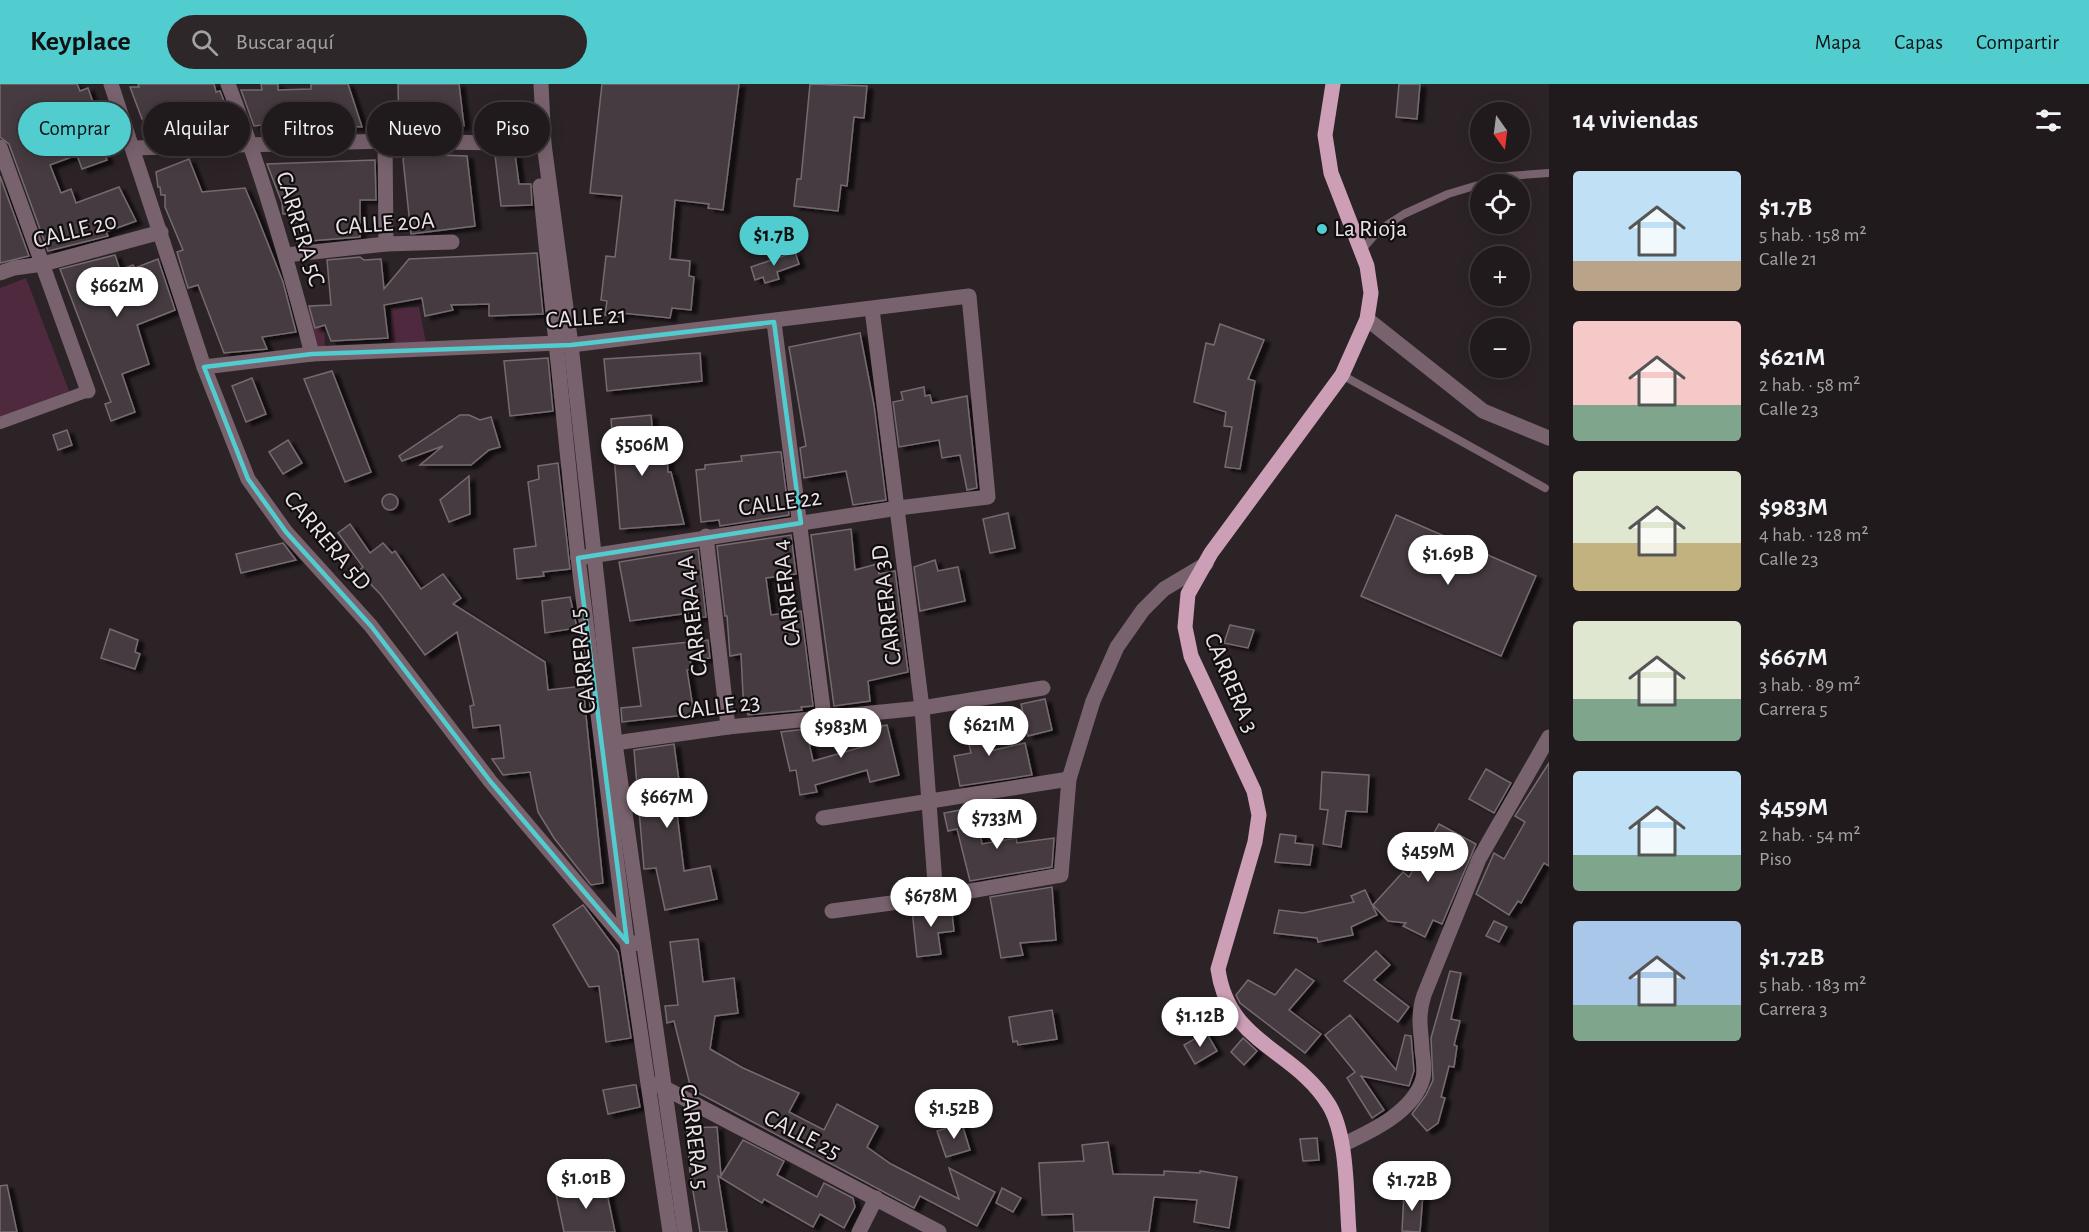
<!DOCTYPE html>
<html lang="es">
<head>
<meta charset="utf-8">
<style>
  :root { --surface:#211a1d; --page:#2d272a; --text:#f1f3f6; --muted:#a2a1a4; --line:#3e383b; --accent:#52cdcf }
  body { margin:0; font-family:"Alegreya Sans",sans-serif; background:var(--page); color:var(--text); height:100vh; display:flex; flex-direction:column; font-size:22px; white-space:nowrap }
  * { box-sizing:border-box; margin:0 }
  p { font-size:20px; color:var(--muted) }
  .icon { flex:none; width:33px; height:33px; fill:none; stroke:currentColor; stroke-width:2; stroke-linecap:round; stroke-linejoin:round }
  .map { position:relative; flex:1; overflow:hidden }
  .sheet { display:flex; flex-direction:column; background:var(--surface); width:540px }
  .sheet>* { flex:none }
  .guide { position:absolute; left:18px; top:18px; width:570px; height:54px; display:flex; gap:12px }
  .needle { width:39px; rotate:166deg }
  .buttons { position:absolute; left:1470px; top:18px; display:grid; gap:12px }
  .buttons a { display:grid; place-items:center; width:60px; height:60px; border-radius:50%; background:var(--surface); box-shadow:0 3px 15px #0003,0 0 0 2px var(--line); font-size:30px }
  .price { position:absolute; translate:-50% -51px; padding:0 14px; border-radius:21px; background:#fff; color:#222; font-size:20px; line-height:39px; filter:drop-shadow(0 2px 3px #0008) }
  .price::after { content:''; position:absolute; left:50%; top:36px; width:18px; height:14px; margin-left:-9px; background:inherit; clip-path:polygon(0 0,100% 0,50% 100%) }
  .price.active { background:var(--accent); color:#111 }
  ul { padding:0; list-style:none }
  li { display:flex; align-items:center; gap:18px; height:150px; padding:0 24px }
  li span { display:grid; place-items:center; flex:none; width:168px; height:120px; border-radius:6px; color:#555 }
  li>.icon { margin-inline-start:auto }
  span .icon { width:72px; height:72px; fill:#fffc; stroke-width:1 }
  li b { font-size:26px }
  h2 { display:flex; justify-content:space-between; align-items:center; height:72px; padding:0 24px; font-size:26px }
  .pill { padding:0 21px; border-radius:27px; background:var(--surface); box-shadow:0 3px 15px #0003,0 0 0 2px var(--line); font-size:21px; line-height:54px }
  .pill.active { background:var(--accent); color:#111 }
  header { display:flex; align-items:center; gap:36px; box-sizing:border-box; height:84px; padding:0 30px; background:var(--accent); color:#111 }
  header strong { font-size:28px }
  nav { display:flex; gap:33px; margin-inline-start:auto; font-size:21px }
  .search { width:420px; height:54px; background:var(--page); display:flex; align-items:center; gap:15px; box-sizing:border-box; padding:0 21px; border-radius:33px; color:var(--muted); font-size:22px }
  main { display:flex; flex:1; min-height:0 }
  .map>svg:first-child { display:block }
</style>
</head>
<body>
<header>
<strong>Keyplace</strong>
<div class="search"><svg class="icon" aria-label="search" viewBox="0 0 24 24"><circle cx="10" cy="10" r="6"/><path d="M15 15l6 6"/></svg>Buscar aquí</div>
<nav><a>Mapa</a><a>Capas</a><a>Compartir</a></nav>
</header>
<main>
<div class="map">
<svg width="1549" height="1148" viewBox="0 0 1549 1148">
  <defs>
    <filter id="shadow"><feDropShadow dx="6" dy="3.5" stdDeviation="1.5" flood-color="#0009"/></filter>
  </defs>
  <rect width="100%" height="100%" fill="#2c2327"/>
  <g fill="#4f2a3e">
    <path d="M 26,194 L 69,307 L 0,333 L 0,204 Z"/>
    <path d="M 419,223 L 426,259 L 392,263 L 315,264 L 304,226 L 316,224 L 324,247 L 325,262 L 391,261 L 391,224 Z"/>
  </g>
  <g fill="#443b3f" stroke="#766b70" stroke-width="1.5" filter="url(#shadow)">
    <path d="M 0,0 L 77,0 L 80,7 L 88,4 L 94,21 L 86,24 L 107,76 L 82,85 L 77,71 L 50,81 L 61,109 L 71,105 L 76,119 L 119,103 L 136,137 L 106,148 L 108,152 L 48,167 L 9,60 L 0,53 Z"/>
    <path d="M 138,0 L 214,0 L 216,8 L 220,7 L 233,40 L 187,42 L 188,48 L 148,43 L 148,35 L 142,35 L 130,3 L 139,3 Z"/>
    <path d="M 261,0 L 278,0 L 278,6 L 311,5 L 311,0 L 348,0 L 362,43 L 278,39 L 254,42 L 241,6 L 262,6 Z"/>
    <path d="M 398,0 L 459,0 L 464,42 L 399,44 Z"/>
    <path d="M 602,0 L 739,0 L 723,126 L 708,124 L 709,120 L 675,116 L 670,175 L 690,177 L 689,192 L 694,193 L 691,226 L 672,224 L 670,234 L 622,229 L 622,233 L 605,231 L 607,217 L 601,216 L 606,172 L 615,173 L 622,112 L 590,109 Z"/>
    <path d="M 810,0 L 867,2 L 864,34 L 854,33 L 847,102 L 841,101 L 838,127 L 794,122 L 797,95 L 801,95 Z"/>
    <path d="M 1399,0 L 1420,0 L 1417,35 L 1396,33 Z"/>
    <path d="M 409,70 L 467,72 L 475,142 L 411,150 L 403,75 Z"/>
    <path d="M 515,70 L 519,100 L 531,100 L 532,121 L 501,122 L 495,71 Z"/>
    <path d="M 189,75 L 202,108 L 245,104 L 257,132 L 283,198 L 296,248 L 262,253 L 267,265 L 224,269 L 198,201 L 188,204 L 177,168 L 183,166 L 165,123 L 165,111 L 161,111 L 160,103 L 158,103 L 156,88 Z"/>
    <path d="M 375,76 L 376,116 L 360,116 L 360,153 L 297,158 L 296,146 L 292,146 L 292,130 L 283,130 L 282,119 L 267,80 Z"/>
    <path d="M 0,92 L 29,172 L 0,179 Z"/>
    <path d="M 795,168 L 799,180 L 777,188 L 779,195 L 765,199 L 763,193 L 755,196 L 751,183 Z"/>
    <path d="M 537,169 L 543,230 L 489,232 L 489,220 L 451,221 L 453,226 L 425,232 L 422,214 L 384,221 L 388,254 L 331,257 L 325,241 L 315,244 L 309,222 L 331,221 L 327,176 L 360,173 L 364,176 L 381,175 L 384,205 L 409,175 Z"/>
    <path d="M 115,171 L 120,186 L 133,181 L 135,184 L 158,175 L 175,226 L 137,241 L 149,280 L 122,290 L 135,328 L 111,337 L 105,320 L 111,318 L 60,185 Z"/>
    <path d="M 1220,240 L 1264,256 L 1248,295 L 1255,297 L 1240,385 L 1225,383 L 1232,343 L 1224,342 L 1226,328 L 1194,318 L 1206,259 L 1214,261 Z"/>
    <path d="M 860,249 L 874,321 L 886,416 L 853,421 L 846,387 L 804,394 L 800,364 L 806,362 L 789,263 Z"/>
    <path d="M 700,269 L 702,297 L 607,307 L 604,275 Z"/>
    <path d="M 548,274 L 553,327 L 510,332 L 504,277 Z"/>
    <path d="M 332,287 L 371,388 L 345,398 L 304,295 Z"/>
    <path d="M 252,294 L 266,330 L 246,338 L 232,302 Z"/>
    <path d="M 924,303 L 925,312 L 930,311 L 932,319 L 967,312 L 977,404 L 967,406 L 960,371 L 942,374 L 939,356 L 899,363 L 893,318 L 903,316 L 901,308 Z"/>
    <path d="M 460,331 L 469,331 L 480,336 L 491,333 L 500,363 L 489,366 L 471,381 L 420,381 L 443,362 L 402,377 L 399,372 Z"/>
    <path d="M 651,331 L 655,371 L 667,370 L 668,388 L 671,388 L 684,440 L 620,445 L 611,335 Z"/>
    <path d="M 67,346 L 72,361 L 58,366 L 53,351 Z"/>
    <path d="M 288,356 L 302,379 L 283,390 L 269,368 Z"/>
    <path d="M 777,368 L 781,368 L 789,431 L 720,442 L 719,436 L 701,438 L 696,386 L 705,385 L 705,381 L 742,377 L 741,372 Z"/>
    <path d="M 558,379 L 570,485 L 543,488 L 544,492 L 517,495 L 514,465 L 536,462 L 528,398 L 539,395 L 538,382 Z"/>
    <path d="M 469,392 L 470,430 L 449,438 L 440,416 Z"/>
    <circle cx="390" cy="418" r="8"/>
    <path d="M 1008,429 L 1015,464 L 990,469 L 983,435 Z"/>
    <path d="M 1396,431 L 1536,492 L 1501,572 L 1361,512 Z"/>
    <path d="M 350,440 L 370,469 L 383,459 L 392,469 L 395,467 L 421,505 L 443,490 L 461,514 L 453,520 L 545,578 L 548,606 L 583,602 L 603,799 L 591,801 L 554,754 L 538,728 L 530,688 L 503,691 L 492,675 L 504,674 L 500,641 L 473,644 L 470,622 L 474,621 L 457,548 L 425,571 L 381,511 L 358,487 L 363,483 L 338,449 Z"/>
    <path d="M 851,445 L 855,486 L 877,480 L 879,490 L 895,487 L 908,588 L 868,597 L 870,617 L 834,622 L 811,451 Z"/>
    <path d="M 791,451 L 796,490 L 766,494 L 771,531 L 801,527 L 813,622 L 801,623 L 802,626 L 748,631 L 743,611 L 741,570 L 730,572 L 727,532 L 725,532 L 717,462 Z"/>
    <path d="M 283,459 L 296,476 L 241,489 L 236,470 Z"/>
    <path d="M 698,465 L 706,533 L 689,534 L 690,529 L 630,537 L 619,478 Z"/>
    <path d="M 935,476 L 938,487 L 958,483 L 965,517 L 920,527 L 914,483 Z"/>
    <path d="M 570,513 L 577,544 L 545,549 L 542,517 Z"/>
    <path d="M 1230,541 L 1254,546 L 1248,564 L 1224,559 Z"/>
    <path d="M 110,545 L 138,556 L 135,568 L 140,570 L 135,585 L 101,574 Z"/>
    <path d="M 708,556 L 710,574 L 690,576 L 692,585 L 687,586 L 694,630 L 622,638 L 621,624 L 641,622 L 633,564 Z"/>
    <path d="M 1045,615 L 1052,646 L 1028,652 L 1021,620 Z"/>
    <path d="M 982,629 L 990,667 L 1025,659 L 1032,691 L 960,702 L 954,672 L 971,669 L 963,633 Z"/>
    <path d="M 887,641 L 899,691 L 870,698 L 867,686 L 815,701 L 817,708 L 800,711 L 796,686 L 790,687 L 781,648 L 806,645 L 813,677 L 862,663 L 858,647 Z"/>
    <path d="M 674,660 L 679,697 L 684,697 L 687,718 L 676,721 L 684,787 L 710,782 L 717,815 L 665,826 L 656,784 L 644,785 L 634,666 Z"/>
    <path d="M 1549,679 L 1549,782 L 1544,779 L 1521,819 L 1518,817 L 1509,831 L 1476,810 L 1494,769 L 1504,775 L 1525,738 L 1515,732 Z"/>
    <path d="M 1486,685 L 1511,699 L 1494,729 L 1469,715 Z"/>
    <path d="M 1322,688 L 1369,691 L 1367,728 L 1346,727 L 1341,763 L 1323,760 L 1328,726 L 1320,725 Z"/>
    <path d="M 976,723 L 982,760 L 1016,754 L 1017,759 L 1054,754 L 1052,783 L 970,797 L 957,745 L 948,747 L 944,729 Z"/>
    <path d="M 1439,740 L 1476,760 L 1442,840 L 1433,836 L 1425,853 L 1403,842 L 1406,839 L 1388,837 L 1373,821 L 1403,788 L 1409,793 Z"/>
    <path d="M 1280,750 L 1296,752 L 1295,759 L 1313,761 L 1310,781 L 1275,778 Z"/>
    <path d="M 1052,803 L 1056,856 L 1020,859 L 1023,871 L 1001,874 L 990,813 Z"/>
    <path d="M 1365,806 L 1377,831 L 1351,843 L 1353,851 L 1318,858 L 1317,854 L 1274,849 L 1279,826 L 1303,829 L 1354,818 L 1351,812 Z"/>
    <path d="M 951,820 L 954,847 L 938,849 L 941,870 L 917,873 L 912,826 Z"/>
    <path d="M 583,821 L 618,868 L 631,954 L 606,958 L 599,902 L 589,903 L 553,841 Z"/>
    <path d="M 1494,837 L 1507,843 L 1499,858 L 1486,852 Z"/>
    <path d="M 698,855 L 703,898 L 734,894 L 738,929 L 715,932 L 710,965 L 743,984 L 799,1009 L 789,1028 L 824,1046 L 837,1020 L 878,1042 L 867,1063 L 891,1080 L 959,1115 L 949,1084 L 995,1108 L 977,1142 L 920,1112 L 914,1124 L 691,1005 L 674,937 L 667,939 L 665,922 L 678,921 L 670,858 Z"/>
    <path d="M 1376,867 L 1390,881 L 1374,896 L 1409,923 L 1398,938 L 1344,897 Z"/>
    <path d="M 1296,885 L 1314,897 L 1289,926 L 1321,950 L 1305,969 L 1240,919 L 1236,911 L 1248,896 L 1275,911 Z"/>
    <path d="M 1450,887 L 1461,889 L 1451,935 L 1460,937 L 1454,961 L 1457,962 L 1454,983 L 1449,982 L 1441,1013 L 1445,1014 L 1438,1039 L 1427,1047 L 1412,1030 L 1426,1011 L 1433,996 L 1431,954 Z"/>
    <path d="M 1052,926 L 1057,955 L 1018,961 L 1017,957 L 1013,958 L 1009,933 Z"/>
    <path d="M 1350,931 L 1396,986 L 1405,951 L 1411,952 L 1414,987 L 1409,1002 L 1361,992 L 1384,1026 L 1372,1034 L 1347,994 L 1355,988 L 1325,951 Z"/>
    <path d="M 1206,948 L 1217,967 L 1195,980 L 1184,961 Z"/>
    <path d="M 1243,954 L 1257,967 L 1244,981 L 1231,968 Z"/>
    <path d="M 633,1001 L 636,1001 L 640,1023 L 608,1030 L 603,1006 Z"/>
    <path d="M 962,1040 L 970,1066 L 946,1073 L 937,1047 Z"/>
    <path d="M 717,1043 L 721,1092 L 743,1056 L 784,1077 L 777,1091 L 817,1113 L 824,1099 L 853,1114 L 855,1123 L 844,1144 L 820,1130 L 813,1143 L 764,1115 L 762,1119 L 718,1092 L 727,1148 L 700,1148 L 690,1090 L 687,1044 Z"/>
    <path d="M 1317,1054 L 1319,1076 L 1303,1077 L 1300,1055 Z"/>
    <path d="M 1108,1058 L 1113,1090 L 1164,1091 L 1164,1087 L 1200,1089 L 1200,1087 L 1237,1093 L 1229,1144 L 1194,1138 L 1197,1116 L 1154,1113 L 1149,1148 L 1074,1148 L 1073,1130 L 1042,1131 L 1039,1079 L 1084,1077 L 1082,1061 Z"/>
    <path d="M 605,1100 L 615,1148 L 564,1148 L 556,1110 Z"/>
    <path d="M 7,1101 L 17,1148 L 0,1148 L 0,1102 Z"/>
    <path d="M 1002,1104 L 1021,1114 L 1013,1128 L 996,1119 Z"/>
    <path d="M 1404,1108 L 1423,1110 L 1420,1148 L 1402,1147 Z"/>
  </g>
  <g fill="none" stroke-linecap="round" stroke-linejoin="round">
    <g stroke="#78626d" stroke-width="8">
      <path d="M 1361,167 L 1379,146 L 1404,130 L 1448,110 L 1508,92 L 1549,89"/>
      <path d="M 1342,291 L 1545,404"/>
    </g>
    <path stroke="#78626d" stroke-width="12" d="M 0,339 L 88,307"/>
    <g stroke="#78626d" stroke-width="15">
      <path d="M 111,0 L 204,283 L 248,395 L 286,448 L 371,542 L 490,697 L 627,858 L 642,860"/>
      <path d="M 228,0 C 262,88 288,178 312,270"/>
      <path d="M 385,57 L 386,160"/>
      <path d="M 0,63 L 88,307"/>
      <path d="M 133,64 L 385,57 L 544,60"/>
      <path d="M 286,171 L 386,160 L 452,158"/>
      <path d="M 0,189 L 14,184 L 43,180 L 161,148"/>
      <path d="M 872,225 L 922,624 L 936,813"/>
      <path d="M 1367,235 L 1483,327 L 1549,354"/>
      <path d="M 774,238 L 824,633"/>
      <path d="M 204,283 L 312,270 L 558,259 L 571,261 L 969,212 L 988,413 L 898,424 L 578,474"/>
      <path d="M 706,452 L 728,643"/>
      <path d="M 615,659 L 728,643 L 922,624 L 1043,604"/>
      <path d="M 823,734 L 1069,695"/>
      <path d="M 832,827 L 936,813 L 1061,791 L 1069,695 L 1093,617 L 1117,563 L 1143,526 L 1164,505 L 1206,480"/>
      <path d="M 657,1000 L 939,1148"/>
      <path d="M 1342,1061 C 1370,1048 1414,1028 1423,994 C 1425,986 1423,974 1422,966 C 1421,944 1417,933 1424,911 L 1479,775 L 1549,653"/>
      <path d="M 859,1148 L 876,1114"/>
    </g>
    <g stroke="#78626d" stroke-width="15">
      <path d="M 541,0 L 544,60 L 571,261 L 615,659 L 685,1148"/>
      <path d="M 540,102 L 578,474 L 627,858 L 670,1148"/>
    </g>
    <path stroke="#cc9fb6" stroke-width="15" d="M 1333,0 L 1325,51 L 1331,89 L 1367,182 L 1371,209 L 1367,235 L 1342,291 L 1211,469 L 1188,510 L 1185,543 L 1191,572 L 1254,707 L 1259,731 L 1255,758 L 1218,885 C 1228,960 1295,965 1329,1021 C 1348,1053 1346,1111 1349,1148"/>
  </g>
  <path fill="none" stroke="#52cdcf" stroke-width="4.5" stroke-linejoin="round" d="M 774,238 L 801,439 L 578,474 L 627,858 L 490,697 L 371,542 L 286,448 L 248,395 L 204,283 L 312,270 L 571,261 Z"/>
  <circle fill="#52cdcf" stroke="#110d0f" stroke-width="2" cx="1322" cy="145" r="6"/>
  <g text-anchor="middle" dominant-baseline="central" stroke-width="4.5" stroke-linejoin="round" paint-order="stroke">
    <g font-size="24" fill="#eae4e7" stroke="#110d0f">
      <text transform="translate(385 140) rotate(-4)">CALLE 20A</text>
      <text transform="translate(300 145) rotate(73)">CARRERA 5C</text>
      <text transform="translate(75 147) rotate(-14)">CALLE 20</text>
      <text transform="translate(586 234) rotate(-4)">CALLE 21</text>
      <text transform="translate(780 419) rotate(-8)">CALLE 22</text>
      <text transform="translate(327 457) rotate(50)">CARRERA 5D</text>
      <text transform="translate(787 509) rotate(-97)">CARRERA 4</text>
      <text transform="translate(887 521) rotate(-97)">CARRERA 3D</text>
      <text transform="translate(693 532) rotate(-97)">CARRERA 4A</text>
      <text transform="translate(583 577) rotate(-96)">CARRERA 5</text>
      <text transform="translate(1231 599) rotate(67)">CARRERA 3</text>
      <text transform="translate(719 623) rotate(-7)">CALLE 23</text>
      <text transform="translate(802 1051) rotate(27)">CALLE 25</text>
      <text transform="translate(694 1053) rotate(83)">CARRERA 5</text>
    </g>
    <g font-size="24" fill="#eae4e7" stroke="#110d0f" text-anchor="start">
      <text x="1334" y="145">La Rioja</text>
    </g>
  </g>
</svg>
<div class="buttons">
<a><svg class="needle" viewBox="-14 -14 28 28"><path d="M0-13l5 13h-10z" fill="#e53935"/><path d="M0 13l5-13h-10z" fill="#a2a1a4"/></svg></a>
<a><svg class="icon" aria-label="locate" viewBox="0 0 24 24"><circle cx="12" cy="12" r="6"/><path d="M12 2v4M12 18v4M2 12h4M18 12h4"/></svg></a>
<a>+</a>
<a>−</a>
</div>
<b class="price active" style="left:774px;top:183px">$1.7B</b>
<b class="price" style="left:117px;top:234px">$662M</b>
<b class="price" style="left:642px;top:393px">$506M</b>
<b class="price" style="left:1448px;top:502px">$1.69B</b>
<b class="price" style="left:989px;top:673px">$621M</b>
<b class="price" style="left:841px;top:675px">$983M</b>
<b class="price" style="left:667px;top:745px">$667M</b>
<b class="price" style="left:997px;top:766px">$733M</b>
<b class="price" style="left:1428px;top:799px">$459M</b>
<b class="price" style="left:931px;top:844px">$678M</b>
<b class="price" style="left:1200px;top:964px">$1.12B</b>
<b class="price" style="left:954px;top:1056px">$1.52B</b>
<b class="price" style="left:586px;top:1126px">$1.01B</b>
<b class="price" style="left:1412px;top:1128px">$1.72B</b>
<div class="guide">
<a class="pill active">Comprar</a>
<a class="pill">Alquilar</a>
<a class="pill">Filtros</a>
<a class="pill">Nuevo</a>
<a class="pill">Piso</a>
</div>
</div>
<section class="sheet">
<h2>14 viviendas<svg class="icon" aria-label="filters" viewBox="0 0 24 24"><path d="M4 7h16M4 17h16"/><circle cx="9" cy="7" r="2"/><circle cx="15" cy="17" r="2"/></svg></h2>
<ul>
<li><span style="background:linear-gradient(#bfe0f5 75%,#b9a48a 0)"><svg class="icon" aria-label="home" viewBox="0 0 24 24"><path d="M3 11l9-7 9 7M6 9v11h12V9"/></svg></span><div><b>$1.7B</b><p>5 hab. · 158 m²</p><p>Calle 21</p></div></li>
<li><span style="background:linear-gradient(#f6c9c9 70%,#7fa58c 0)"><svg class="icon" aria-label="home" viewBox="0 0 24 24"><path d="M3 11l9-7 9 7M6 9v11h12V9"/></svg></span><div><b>$621M</b><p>2 hab. · 58 m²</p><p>Calle 23</p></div></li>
<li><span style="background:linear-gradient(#dfe7d0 60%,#c2b280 0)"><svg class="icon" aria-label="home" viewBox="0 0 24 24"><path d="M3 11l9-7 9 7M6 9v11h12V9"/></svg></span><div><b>$983M</b><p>4 hab. · 128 m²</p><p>Calle 23</p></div></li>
<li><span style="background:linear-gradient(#dfe7d0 65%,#7fa58c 0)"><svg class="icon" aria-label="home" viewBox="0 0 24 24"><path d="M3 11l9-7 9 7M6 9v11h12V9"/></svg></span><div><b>$667M</b><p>3 hab. · 89 m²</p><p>Carrera 5</p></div></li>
<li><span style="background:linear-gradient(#bfe0f5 70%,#7fa58c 0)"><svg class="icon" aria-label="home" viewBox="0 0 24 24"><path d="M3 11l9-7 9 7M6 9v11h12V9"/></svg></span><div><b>$459M</b><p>2 hab. · 54 m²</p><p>Piso</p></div></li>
<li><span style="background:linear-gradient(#a9c7e8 70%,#7fa58c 0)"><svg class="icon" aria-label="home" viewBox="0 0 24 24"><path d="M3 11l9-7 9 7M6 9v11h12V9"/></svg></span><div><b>$1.72B</b><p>5 hab. · 183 m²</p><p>Carrera 3</p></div></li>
</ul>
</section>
</main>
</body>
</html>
